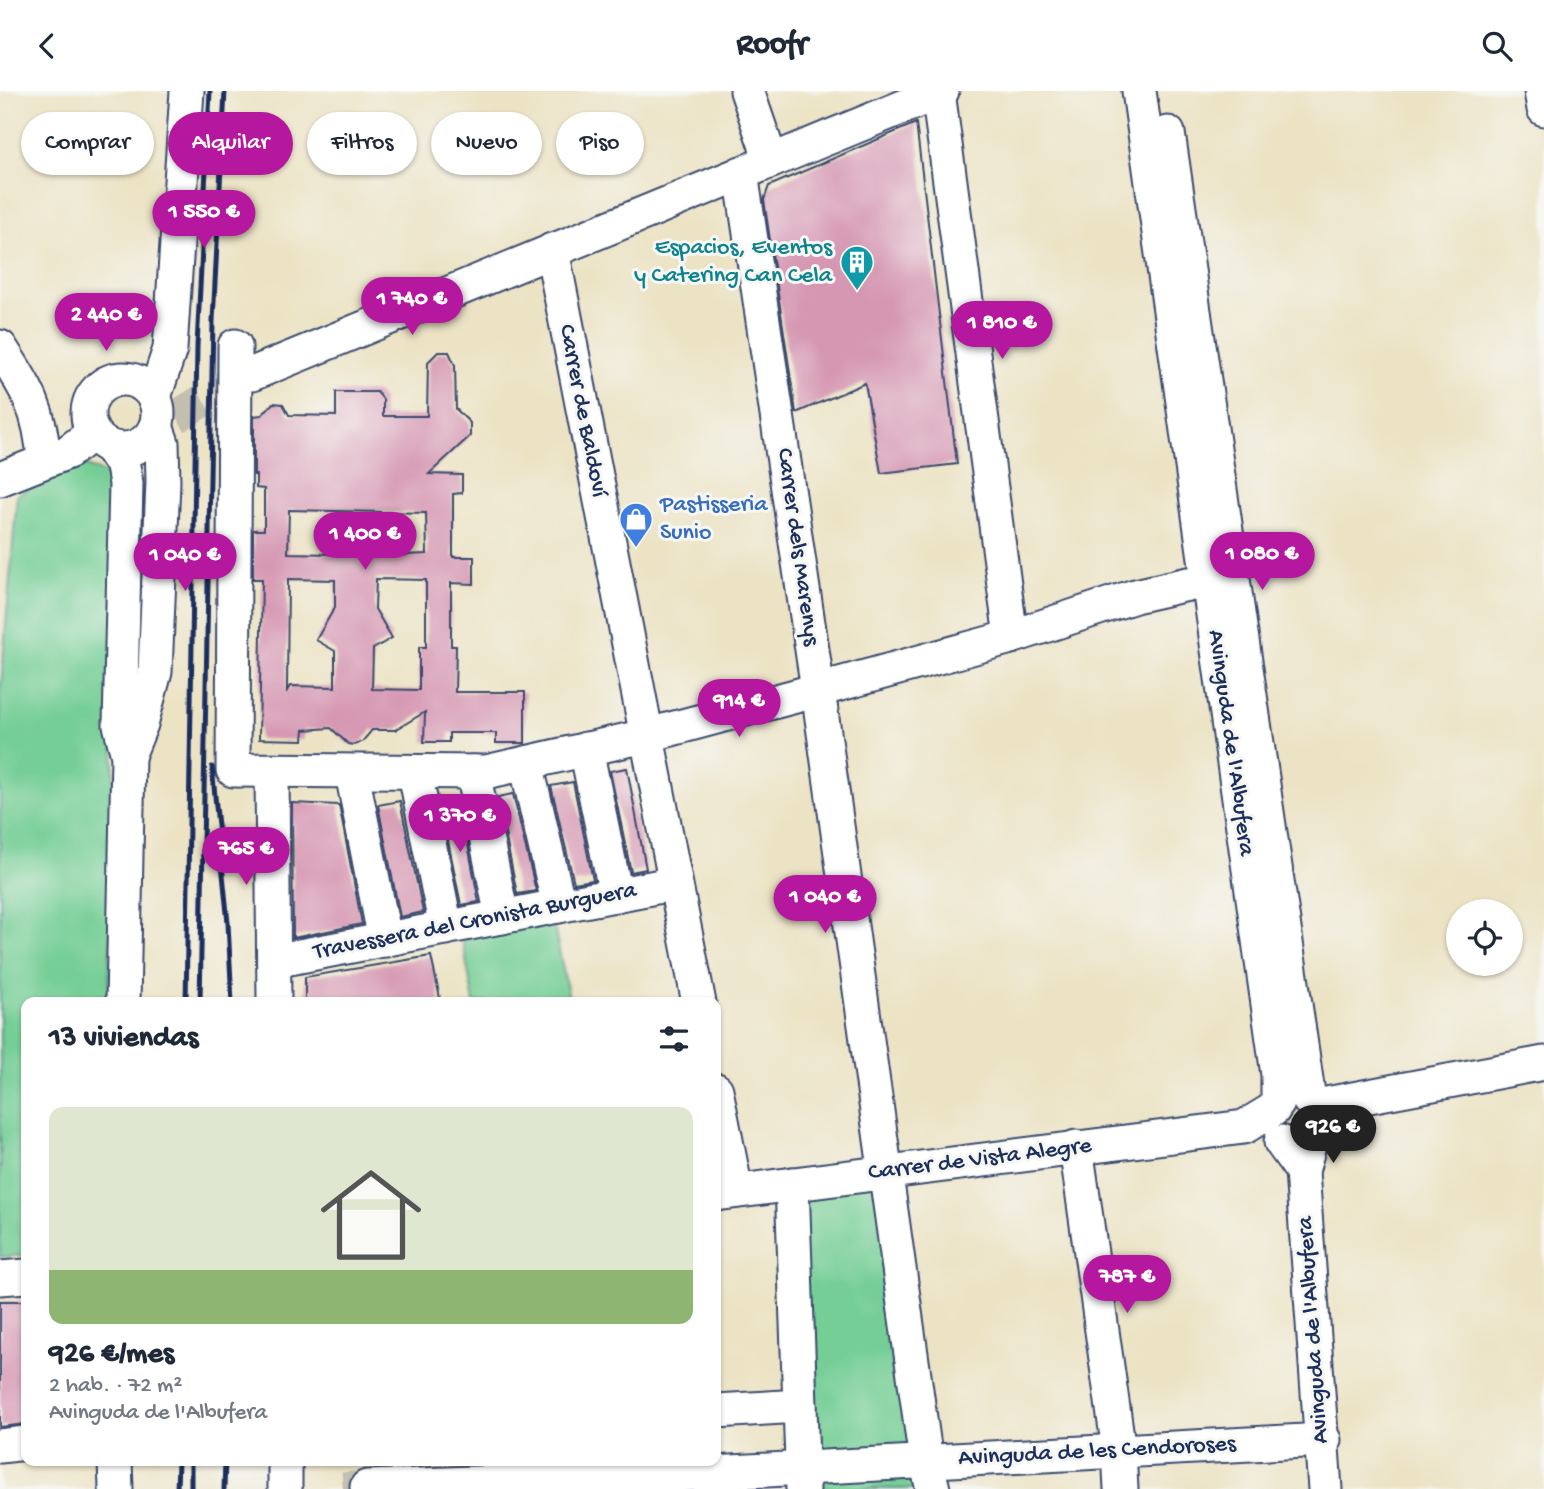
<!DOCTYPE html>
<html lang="es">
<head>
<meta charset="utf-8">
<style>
  :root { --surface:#fff; --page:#f2f2f3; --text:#1f2937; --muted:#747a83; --accent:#b5179e }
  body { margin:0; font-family:"Gochi Hand",sans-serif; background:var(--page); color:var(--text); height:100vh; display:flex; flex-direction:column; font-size:26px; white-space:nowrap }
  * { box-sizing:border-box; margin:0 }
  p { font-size:23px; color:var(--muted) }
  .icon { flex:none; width:38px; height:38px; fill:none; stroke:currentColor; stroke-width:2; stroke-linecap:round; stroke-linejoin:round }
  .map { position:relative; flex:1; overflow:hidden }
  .sheet { position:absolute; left:21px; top:906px; width:700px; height:469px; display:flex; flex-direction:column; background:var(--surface); border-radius:14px; box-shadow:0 2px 5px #0004 }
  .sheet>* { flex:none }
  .guide { position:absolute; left:21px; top:21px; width:700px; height:63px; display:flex; gap:14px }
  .fabs { position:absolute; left:1446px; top:808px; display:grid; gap:14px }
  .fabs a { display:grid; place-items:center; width:77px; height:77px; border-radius:50%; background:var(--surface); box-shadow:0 2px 5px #0004; font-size:35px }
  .price { position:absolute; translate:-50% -60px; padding:0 16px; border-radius:24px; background:var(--accent); color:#fff; font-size:23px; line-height:46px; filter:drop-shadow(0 2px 4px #0008) }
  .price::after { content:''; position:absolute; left:50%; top:42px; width:21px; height:16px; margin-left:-10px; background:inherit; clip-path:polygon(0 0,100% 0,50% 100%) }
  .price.on { background:#222; color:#fff }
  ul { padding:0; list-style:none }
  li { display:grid; align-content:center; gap:14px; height:371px; padding:0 28px }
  li span { display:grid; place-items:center; height:217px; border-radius:14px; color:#555 }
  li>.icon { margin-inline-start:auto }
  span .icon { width:126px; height:126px; fill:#fffc; stroke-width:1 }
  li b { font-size:30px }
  h2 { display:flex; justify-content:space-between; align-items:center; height:84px; padding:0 28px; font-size:30px }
  .chip { padding:0 24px; border-radius:32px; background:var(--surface); box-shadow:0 2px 5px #0004; font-size:24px; line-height:63px }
  .chip.on { background:var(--accent); color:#fff }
  header { display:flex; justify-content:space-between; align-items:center; height:91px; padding:0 28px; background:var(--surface); font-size:32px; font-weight:800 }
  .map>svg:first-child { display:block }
</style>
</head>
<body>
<header><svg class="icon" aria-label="back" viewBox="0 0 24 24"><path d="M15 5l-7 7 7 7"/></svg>Roofr<svg class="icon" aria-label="search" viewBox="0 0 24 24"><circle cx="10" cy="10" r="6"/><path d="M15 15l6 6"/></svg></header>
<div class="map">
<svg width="1544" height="1398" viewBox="0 0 1544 1398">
  <rect width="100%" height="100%" fill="#f6f6f2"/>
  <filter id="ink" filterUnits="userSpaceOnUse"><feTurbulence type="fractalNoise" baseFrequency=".0143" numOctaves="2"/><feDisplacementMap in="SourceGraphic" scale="14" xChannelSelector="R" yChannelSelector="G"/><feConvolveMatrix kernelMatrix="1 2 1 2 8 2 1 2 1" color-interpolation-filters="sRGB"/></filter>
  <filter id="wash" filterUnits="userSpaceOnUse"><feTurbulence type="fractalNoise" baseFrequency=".00686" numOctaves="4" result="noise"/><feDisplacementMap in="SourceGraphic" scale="28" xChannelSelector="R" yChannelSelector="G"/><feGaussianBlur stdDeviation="1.57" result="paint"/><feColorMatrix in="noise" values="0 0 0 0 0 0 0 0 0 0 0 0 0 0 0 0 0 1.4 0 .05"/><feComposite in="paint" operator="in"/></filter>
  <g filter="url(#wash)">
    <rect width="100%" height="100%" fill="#ece3c4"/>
    <g fill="#75ce95" stroke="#487e7a" stroke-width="2">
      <path d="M 78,371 L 111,385 L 119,417 L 109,912 L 26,912 L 26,1164 L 0,1166 L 0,605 L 17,404 Z"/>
      <path d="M 552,827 L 570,912 L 474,912 L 462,847 Z"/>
      <path d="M 880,1088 L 920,1362 L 807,1370 L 800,1099 Z"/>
      <path d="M 921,1377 L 927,1398 L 808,1398 L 808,1382 Z"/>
    </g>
    <g id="blocks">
      <g fill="#d697b2" fill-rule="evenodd">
        <path d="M 916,32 L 957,373 L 881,382 L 865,292 L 796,322 L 764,109 L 769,95 Z"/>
        <path d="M 438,261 L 449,261 L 455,274 L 456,318 L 470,332 L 470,345 L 429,383 L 462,384 L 462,402 L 453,403 L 453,466 L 474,466 L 474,493 L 451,492 L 451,555 L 456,555 L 455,601 L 525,601 L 525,652 L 496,652 L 496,642 L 449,642 L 449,651 L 424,651 L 425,621 L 395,639 L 372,639 L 362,651 L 354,654 L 348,653 L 331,637 L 304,639 L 303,649 L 259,648 L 262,488 L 253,488 L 253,439 L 264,439 L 264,398 L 256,397 L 256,384 L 254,384 L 254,325 L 262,324 L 273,312 L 283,313 L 289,324 L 336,325 L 336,301 L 377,301 L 383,308 L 383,325 L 427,325 L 428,271 ZM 289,419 L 426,422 L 427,463 L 381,465 L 357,441 L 333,463 L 288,462 ZM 288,488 L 335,489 L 335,516 L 316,549 L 335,560 L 335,596 L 290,595 L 287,600 ZM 376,488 L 426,489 L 426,556 L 419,556 L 419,599 L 372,598 L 373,558 L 392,547 L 375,518 Z"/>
        <path d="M 627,677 L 646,778 L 631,781 L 610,680 Z"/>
        <path d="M 573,691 L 593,789 L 574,792 L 551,695 Z"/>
        <path d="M 513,703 L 536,800 L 517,803 L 498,706 Z"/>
        <path d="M 400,710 L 423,821 L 400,826 L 378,714 Z"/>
        <path d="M 292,712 L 339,714 L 362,833 L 293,847 Z"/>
        <path d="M 460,712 L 479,811 L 461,814 L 441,715 Z"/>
        <path d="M 431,865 L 441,912 L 305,912 L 305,886 Z"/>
        <path d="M 0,1210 L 26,1210 L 26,1333 L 0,1336 Z"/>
      </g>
    </g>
  </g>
  <g filter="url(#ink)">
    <use href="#blocks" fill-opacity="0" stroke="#3a4a6d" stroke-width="2"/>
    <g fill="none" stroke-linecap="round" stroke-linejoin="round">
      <g stroke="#c2bfb0" stroke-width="33" stroke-dasharray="33 17" stroke-linecap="butt">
        <path d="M 144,418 L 146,372 L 176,326 L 233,291 L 252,283"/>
        <path d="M 343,1398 L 367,1396"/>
      </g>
      <defs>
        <g id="minor">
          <path d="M 747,0 L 771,70"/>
          <path d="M 1139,0 L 1278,984 L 1278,1012"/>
          <path d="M 1541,0 L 1544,18"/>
          <path d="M 938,1 L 1011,546"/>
          <path d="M 1168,42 L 1309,1009"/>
          <path d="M 741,82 L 818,599 L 926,1370 L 933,1398"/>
          <path d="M 552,159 L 699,912"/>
          <path d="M 235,255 L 233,679 L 486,681 L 645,645 L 818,599 L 1011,546 L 1135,505 L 1188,493 L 1233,494"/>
          <path d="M 0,256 C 27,298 41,319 44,370"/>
          <path d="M 252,283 L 942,0"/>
          <circle cx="123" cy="323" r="35"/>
          <path d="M 154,306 L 170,258 L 187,0"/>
          <path d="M 110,356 L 123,375 L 126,393 L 120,634 L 128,665 L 123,912"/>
          <path d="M 0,388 L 68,361 L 93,342"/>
          <path d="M 586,658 L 616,804"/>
          <path d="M 128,665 L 141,633 L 155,581 L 163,391 L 162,352 L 156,335"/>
          <path d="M 526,672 L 559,815"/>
          <path d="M 272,680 L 274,912"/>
          <path d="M 473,681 L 502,826"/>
          <path d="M 352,682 L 385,849"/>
          <path d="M 415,682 L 446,837"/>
          <path d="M 274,870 L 661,795 L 674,786"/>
          <path d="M 716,999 L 736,1100"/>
          <path d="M 1316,1015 L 1544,972"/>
          <path d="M 1281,1051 L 1302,1080"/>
          <path d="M 1310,1051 L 1302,1080 L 1325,1398"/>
          <path d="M 1076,1056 L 1119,1360 L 1121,1398"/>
          <path d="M 792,1093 L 803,1398"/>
          <path d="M 716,1103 L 1244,1036 L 1274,1018"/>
          <path d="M 0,1187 L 26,1185"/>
          <path d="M 716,1320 L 800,1315"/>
          <path d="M 0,1355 L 26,1352"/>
          <path d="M 115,1370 L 116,1398"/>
          <path d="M 367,1396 L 655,1385 L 1324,1349"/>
          <path d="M 285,1398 L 285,1370"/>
        </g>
      </defs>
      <use href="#minor" stroke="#3a4a6d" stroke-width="37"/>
      <use href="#minor" stroke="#fff" stroke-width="33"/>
      <g stroke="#1b2f5e" stroke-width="5">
        <path d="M 212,676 L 228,832 L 232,912"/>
        <path d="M 186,912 L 197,255 L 210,0"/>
        <path d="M 200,912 L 213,230 L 225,0"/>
        <path d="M 177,1398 L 178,1370"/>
        <path d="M 191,1398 L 191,1370"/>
        <path d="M 224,1398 L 225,1370"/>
      </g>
    </g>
  </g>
  <defs>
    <symbol id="building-pin" viewBox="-11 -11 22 30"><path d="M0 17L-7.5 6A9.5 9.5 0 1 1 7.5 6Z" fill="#0f9aa8" stroke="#f6f6f2"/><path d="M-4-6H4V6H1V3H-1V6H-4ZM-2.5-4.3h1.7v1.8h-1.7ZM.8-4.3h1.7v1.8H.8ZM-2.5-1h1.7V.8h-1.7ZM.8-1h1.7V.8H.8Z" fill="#fff"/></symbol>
    <symbol id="shop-pin" viewBox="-11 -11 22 30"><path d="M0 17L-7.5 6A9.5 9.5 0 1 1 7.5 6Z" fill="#3f7fe0" stroke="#f6f6f2"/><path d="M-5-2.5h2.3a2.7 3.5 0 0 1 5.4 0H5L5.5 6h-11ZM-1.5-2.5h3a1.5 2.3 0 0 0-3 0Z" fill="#fff"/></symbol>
  </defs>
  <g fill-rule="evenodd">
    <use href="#building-pin" x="838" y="152" width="38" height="52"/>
    <use href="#shop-pin" x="617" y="409" width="38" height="52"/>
  </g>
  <g text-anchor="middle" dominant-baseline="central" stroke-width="6" stroke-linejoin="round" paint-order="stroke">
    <g font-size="24" fill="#0d838f" stroke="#f6f6f2" text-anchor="end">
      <text x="832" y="157">Espacios, Eventos<tspan x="832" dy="28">y Catering Can Cela</tspan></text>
    </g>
    <g font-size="24" fill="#1b2f5e" stroke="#f6f6f2">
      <text transform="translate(582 320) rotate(79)">Carrer de Baldoví</text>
      <text transform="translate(797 456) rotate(82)">Carrer dels Marenys</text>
      <text transform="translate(1230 652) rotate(82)">Avinguda de l'Albufera</text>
      <text transform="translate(475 831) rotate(-11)">Travessera del Cronista Burguera</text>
      <text transform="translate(980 1069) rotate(-7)">Carrer de Vista Alegre</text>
      <text transform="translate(1314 1239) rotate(-94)">Avinguda de l'Albufera</text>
      <text transform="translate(1097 1361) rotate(-3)">Avinguda de les Cendoroses</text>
    </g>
    <g font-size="24" fill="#366cbe" stroke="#f6f6f2" text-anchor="start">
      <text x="660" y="414">Pastisseria<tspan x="660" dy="28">Sunio</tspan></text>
    </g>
  </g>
</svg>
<div class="fabs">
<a><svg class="icon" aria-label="locate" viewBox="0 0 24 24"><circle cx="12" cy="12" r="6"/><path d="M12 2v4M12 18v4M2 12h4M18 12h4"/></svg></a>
</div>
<b class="price" style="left:204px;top:159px">1 550 €</b>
<b class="price" style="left:412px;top:246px">1 740 €</b>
<b class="price" style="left:106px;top:262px">2 440 €</b>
<b class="price" style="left:1002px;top:270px">1 810 €</b>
<b class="price" style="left:365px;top:481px">1 400 €</b>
<b class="price" style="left:1262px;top:501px">1 080 €</b>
<b class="price" style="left:185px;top:502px">1 040 €</b>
<b class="price" style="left:739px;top:648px">914 €</b>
<b class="price" style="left:460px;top:763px">1 370 €</b>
<b class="price" style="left:246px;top:796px">765 €</b>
<b class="price" style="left:825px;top:844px">1 040 €</b>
<b class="price on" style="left:1333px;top:1074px">926 €</b>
<b class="price" style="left:1127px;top:1224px">787 €</b>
<div class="guide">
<a class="chip">Comprar</a>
<a class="chip on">Alquilar</a>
<a class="chip">Filtros</a>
<a class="chip">Nuevo</a>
<a class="chip">Piso</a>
</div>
<section class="sheet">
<h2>13 viviendas<svg class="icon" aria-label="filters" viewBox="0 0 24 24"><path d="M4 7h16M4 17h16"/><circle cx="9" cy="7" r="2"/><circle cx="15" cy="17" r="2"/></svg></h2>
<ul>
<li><span style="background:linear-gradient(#dfe7d0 75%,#8fb573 0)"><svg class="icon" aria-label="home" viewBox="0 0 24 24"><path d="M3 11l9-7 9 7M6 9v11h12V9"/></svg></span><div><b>926 €/mes</b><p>2 hab. · 72 m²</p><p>Avinguda de l'Albufera</p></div></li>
</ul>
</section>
</div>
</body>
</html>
